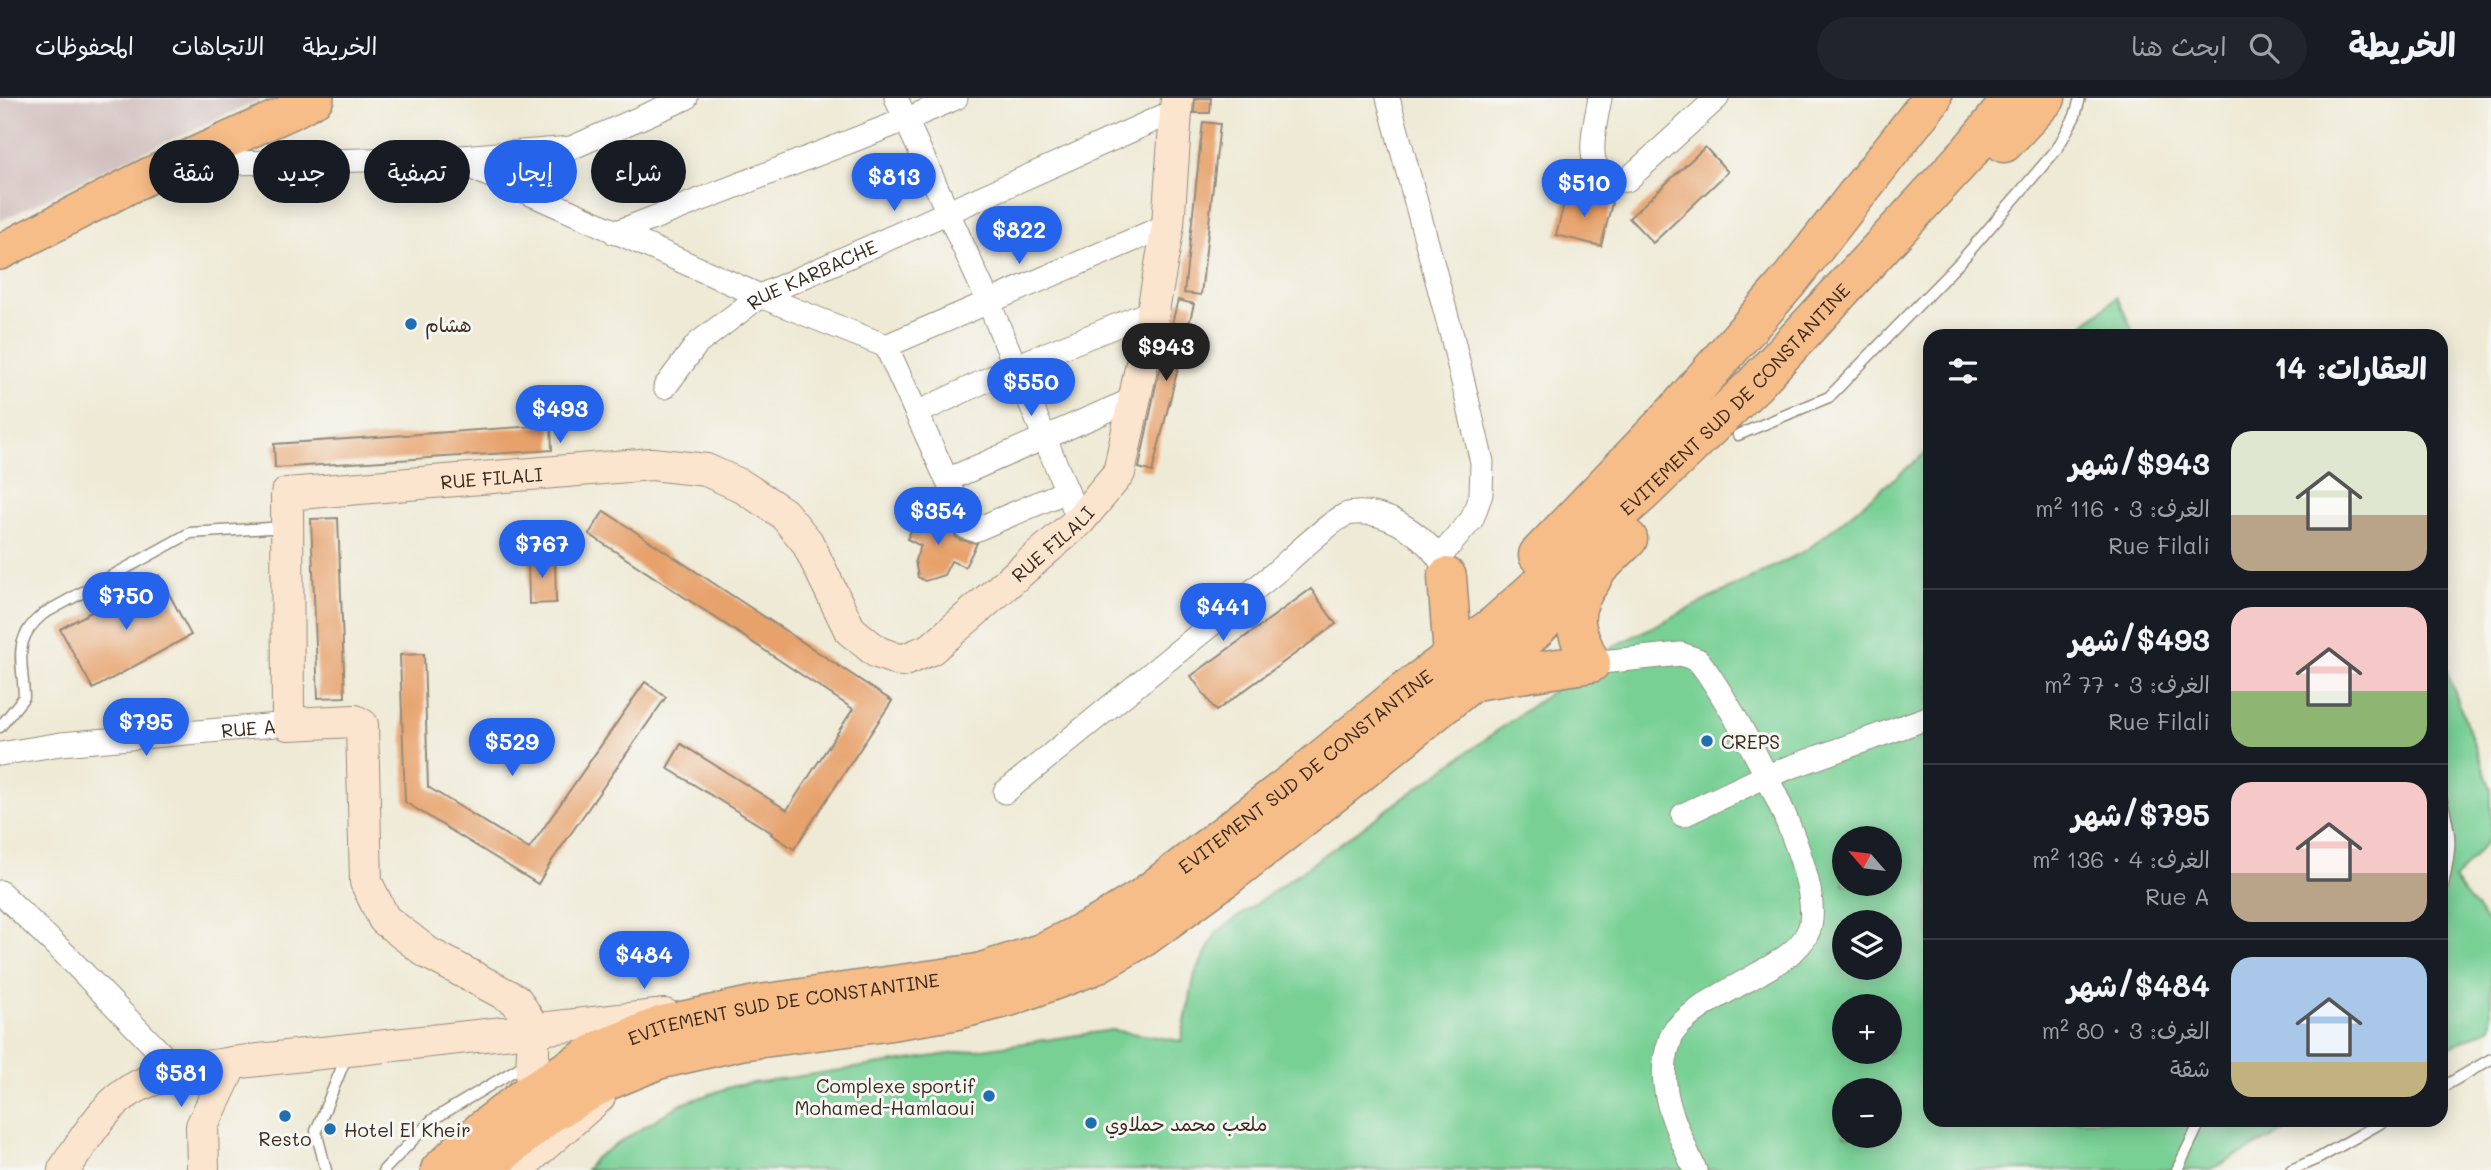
<!DOCTYPE html>
<html lang="ar">
<head>
<meta charset="utf-8">
<style>
  :root { --surface:#171b24; --page:#20242c; --text:#f1f3f6; --muted:#9ea1a6; --line:#363941; --accent:#2563eb }
  body { margin:0; font-family:Mali,"Playpen Sans Arabic",sans-serif; background:var(--page); color:var(--text); direction:rtl; height:100vh; display:flex; flex-direction:column; font-size:26px; white-space:nowrap }
  * { box-sizing:border-box; margin:0 }
  p { font-size:23px; color:var(--muted) }
  .icon { flex:none; width:38px; height:38px; fill:none; stroke:currentColor; stroke-width:2; stroke-linecap:round; stroke-linejoin:round }
  .map { position:relative; flex:1; overflow:hidden; direction:ltr }
  .panel { position:absolute; left:1923px; top:231px; width:525px; height:798px; display:flex; flex-direction:column; background:var(--surface); border-radius:21px; box-shadow:0 4px 18px #0003; direction:rtl }
  .panel>* { flex:none }
  .banner { position:absolute; left:21px; top:42px; width:665px; height:63px; direction:rtl; display:flex; gap:14px }
  .needle { width:46px; rotate:298deg }
  .fabs { position:absolute; left:1832px; top:728px; display:grid; gap:14px }
  .fabs a { display:grid; place-items:center; width:70px; height:70px; border-radius:50%; background:var(--surface); box-shadow:0 4px 18px #0003; font-size:35px }
  .price { position:absolute; translate:-50% -60px; padding:0 16px; border-radius:24px; background:var(--accent); color:#fff; font-size:23px; line-height:46px; filter:drop-shadow(0 2px 4px #0008) }
  .price::after { content:''; position:absolute; left:50%; top:42px; width:21px; height:16px; margin-left:-10px; background:inherit; clip-path:polygon(0 0,100% 0,50% 100%) }
  .price.current { background:#222; color:#fff }
  ul { padding:0; list-style:none }
  li { display:flex; align-items:center; gap:21px; height:175px; padding:0 21px }
  li+li { border-top:2px solid var(--line) }
  li span { display:grid; place-items:center; flex:none; width:196px; height:140px; border-radius:21px; color:#555 }
  li>.icon { margin-inline-start:auto }
  span .icon { width:84px; height:84px; fill:#fffc; stroke-width:1 }
  li b { font-size:30px }
  h2 { display:flex; justify-content:space-between; align-items:center; height:84px; padding:0 21px; font-size:30px }
  .pill { padding:0 24px; border-radius:32px; background:var(--surface); box-shadow:0 4px 18px #0003; font-size:24px; line-height:63px }
  .pill.current { background:var(--accent); color:#fff }
  header { display:flex; align-items:center; gap:42px; box-sizing:border-box; height:98px; padding:0 35px; background:var(--surface); border-bottom:2px solid var(--line) }
  header strong { font-size:33px }
  nav { display:flex; gap:38px; margin-inline-start:auto; font-size:24px }
  .search { width:490px; height:63px; background:var(--page); display:flex; align-items:center; gap:18px; box-sizing:border-box; padding:0 24px; border-radius:38px; color:var(--muted); font-size:26px }
  .map>svg:first-child { display:block }
</style>
</head>
<body>
<header>
<strong>الخريطة</strong>
<div class="search"><svg class="icon" aria-label="search" viewBox="0 0 24 24"><circle cx="10" cy="10" r="6"/><path d="M15 15l6 6"/></svg>ابحث هنا</div>
<nav><a>الخريطة</a><a>الاتجاهات</a><a>المحفوظات</a></nav>
</header>
<div class="map">
<svg width="2491" height="1072" viewBox="0 0 2491 1072">
  <rect width="100%" height="100%" fill="#f6f6f2"/>
  <filter id="ink" filterUnits="userSpaceOnUse"><feTurbulence type="fractalNoise" baseFrequency=".0143" numOctaves="2"/><feDisplacementMap in="SourceGraphic" scale="14" xChannelSelector="R" yChannelSelector="G"/><feConvolveMatrix kernelMatrix="1 2 1 2 8 2 1 2 1" color-interpolation-filters="sRGB"/></filter>
  <filter id="wash" filterUnits="userSpaceOnUse"><feTurbulence type="fractalNoise" baseFrequency=".00686" numOctaves="4" result="noise"/><feDisplacementMap in="SourceGraphic" scale="28" xChannelSelector="R" yChannelSelector="G"/><feGaussianBlur stdDeviation="1.57" result="paint"/><feColorMatrix in="noise" values="0 0 0 0 0 0 0 0 0 0 0 0 0 0 0 0 0 1.4 0 .05"/><feComposite in="paint" operator="in"/></filter>
  <g filter="url(#wash)">
    <rect width="100%" height="100%" fill="#efead6"/>
    <path fill="#d1bfbd" d="M 0,0 L 264,0 L 121,64 L 0,123 Z"/>
    <g fill="#78d095" stroke="#5a7d5a" stroke-width="2" fill-rule="evenodd">
      <path d="M 2117,199 L 2135,238 L 2070,238 Z"/>
      <path d="M 1930,351 L 1930,1022 L 2307,1022 L 2209,1072 L 586,1072 L 595,1060 L 679,1007 L 733,988 L 1112,932 L 1181,943 L 1195,876 L 1217,834 L 1618,546 L 1807,452 ZM 1844,740 L 1890,740 L 1890,786 L 1844,786 ZM 1844,824 L 1890,824 L 1890,870 L 1844,870 ZM 1844,908 L 1890,908 L 1890,954 L 1844,954 ZM 1844,992 L 1890,992 L 1890,1038 L 1844,1038 Z"/>
      <path d="M 2441,558 L 2491,691 L 2491,739 L 2454,782 L 2491,829 L 2491,929 L 2441,954 Z"/>
    </g>
    <g id="blocks">
      <g fill="#e7a16a">
        <path d="M 1195,0 L 1211,0 L 1210,15 L 1194,15 Z"/>
        <path d="M 1203,24 L 1220,26 L 1201,197 L 1184,195 Z"/>
        <path d="M 1705,49 L 1728,74 L 1653,145 L 1629,120 Z"/>
        <path d="M 1567,94 L 1612,105 L 1601,148 L 1556,137 Z"/>
        <path d="M 1178,202 L 1194,206 L 1152,374 L 1139,370 L 1156,287 Z"/>
        <path d="M 551,327 L 552,352 L 275,370 L 274,346 Z"/>
        <path d="M 921,412 L 950,426 L 956,439 L 961,442 L 977,445 L 965,469 L 951,463 L 944,477 L 925,483 L 918,479 L 915,462 L 921,448 L 907,441 Z"/>
        <path d="M 604,413 L 892,603 L 794,751 L 771,736 L 772,735 L 667,670 L 681,646 L 787,712 L 853,611 L 589,436 Z"/>
        <path d="M 338,420 L 345,599 L 318,600 L 311,421 Z"/>
        <path d="M 555,457 L 556,505 L 529,506 L 528,458 Z"/>
        <path d="M 159,477 L 191,537 L 93,591 L 60,531 Z"/>
        <path d="M 1311,491 L 1336,526 L 1216,613 L 1191,578 Z"/>
        <path d="M 424,556 L 428,689 L 529,751 L 645,584 L 666,599 L 551,764 L 538,786 L 405,704 L 400,557 Z"/>
      </g>
    </g>
  </g>
  <g filter="url(#ink)">
    <use href="#blocks" fill-opacity="0" stroke="#958a7a" stroke-width="2"/>
    <g fill="none" stroke-linecap="round" stroke-linejoin="round">
      <defs>
        <g id="lane">
          <path d="M 1738,337 L 1829,299 L 1961,163 L 2057,51 L 2075,18 L 2080,0"/>
          <path d="M 0,629 L 24,599 C 23,563 11,542 43,516 L 190,435 L 285,429"/>
          <path d="M 2441,700 C 2454,742 2450,754 2441,796"/>
          <path d="M 2441,990 L 2491,961"/>
          <path d="M 326,1072 L 316,1033 L 347,957"/>
          <path d="M 384,1072 L 432,1022 L 527,965"/>
          <path d="M 2177,1072 L 2201,1022"/>
          <path d="M 2291,1072 L 2319,1060 L 2386,1022"/>
        </g>
        <g id="street">
          <path d="M 896,0 L 989,205 L 1073,408"/>
          <path d="M 1388,0 L 1452,238 L 1482,364 L 1481,396 L 1472,421 L 1439,460"/>
          <path d="M 1600,0 C 1595,29 1577,87 1627,82 L 1717,0"/>
          <path d="M 450,60 L 760,198 L 886,248 L 947,382 L 966,429 L 975,432 L 1067,393"/>
          <path d="M 191,66 L 450,60 L 571,50 L 686,0"/>
          <path d="M 615,135 L 905,22 L 956,0"/>
          <path d="M 886,248 L 1168,127"/>
          <path id="s1" d="M 665,289 L 697,246 L 760,198 L 1177,12"/>
          <path d="M 917,315 L 1016,268 L 1153,213"/>
          <path d="M 947,382 L 1134,301"/>
          <path d="M 1591,565 L 1681,556 L 1698,562 C 1732,605 1834,787 1807,836 C 1798,854 1775,866 1758,876 C 1734,890 1693,910 1675,932 C 1672,935 1670,942 1669,946 C 1654,989 1678,1033 1695,1072"/>
          <path id="s2" d="M 0,656 L 61,646 L 288,626"/>
          <path d="M 1005,694 L 1276,474 C 1289,462 1335,419 1348,416 C 1382,409 1419,433 1438,459 C 1442,464 1444,472 1447,479"/>
          <path d="M 1683,717 L 1766,678 L 1930,619"/>
          <path d="M 0,794 L 65,856 L 178,973"/>
        </g>
        <g id="secondary">
          <path id="s3" d="M 531,994 L 534,931 L 516,902 L 428,855 L 384,821 L 366,784 L 362,627 L 355,623 L 288,626 L 287,396 L 652,366 L 706,372 L 740,387 L 783,415 L 807,444 L 850,532 L 877,554 L 902,563 L 931,551 L 1079,423 L 1119,375 L 1153,213 L 1168,127 L 1177,0"/>
          <path d="M 64,1072 C 78,1051 91,1029 108,1011 C 139,976 189,972 232,965 L 665,917"/>
          <path d="M 203,1072 L 202,1028 L 232,965"/>
          <path d="M 516,1072 L 599,999"/>
        </g>
        <path id="primary" d="M 0,154 L 150,77 L 290,14 L 316,0"/>
        <g id="highway">
          <path d="M 2004,45 L 2046,0"/>
          <path d="M 1538,457 L 1677,312 L 1789,183 L 1932,0"/>
          <path d="M 1447,479 L 1452,545"/>
          <path d="M 1475,583 L 1591,565 C 1574,531 1567,514 1592,481"/>
          <path id="s4" d="M 440,1072 L 481,1033 L 531,994 L 602,951 L 663,927 L 760,906 L 978,875 L 1041,855 L 1101,825 L 1142,800 L 1306,674 L 1400,597 L 1496,526 L 1643,394 L 1755,286 L 1969,54 L 2013,0"/>
          <path d="M 482,1072 L 549,1016 L 607,983 L 658,962 L 740,943 L 878,925 L 953,913 L 1009,899 L 1093,868 L 1144,839 L 1225,780 L 1357,677 L 1531,536 L 1628,441"/>
        </g>
      </defs>
      <use href="#lane" stroke="#958a7a" stroke-width="13"/>
      <use href="#street" stroke="#958a7a" stroke-width="25"/>
      <use href="#secondary" stroke="#958a7a" stroke-width="34"/>
      <use href="#primary" stroke="#958a7a" stroke-width="38"/>
      <use href="#highway" stroke="#958a7a" stroke-width="41"/>
      <use href="#lane" stroke="#fff" stroke-width="10"/>
      <use href="#street" stroke="#fff" stroke-width="23"/>
      <use href="#secondary" stroke="#fce5cf" stroke-width="32"/>
      <use href="#primary" stroke="#f7bd88" stroke-width="35"/>
      <use href="#highway" stroke="#f7bd88" stroke-width="38"/>
    </g>
  </g>
  <g fill="#1f6fb2" stroke="#f6f6f2" stroke-width="2.5">
    <circle cx="411" cy="226" r="7"/>
    <circle cx="1707" cy="643" r="7"/>
    <circle cx="989" cy="998" r="7"/>
    <circle cx="285" cy="1018" r="7"/>
    <circle cx="1091" cy="1025" r="7"/>
    <circle cx="330" cy="1031" r="7"/>
  </g>
  <g text-anchor="middle" dominant-baseline="central" stroke-width="6" stroke-linejoin="round" paint-order="stroke">
    <g font-size="19" fill="#3b2a1e" stroke="#f6f6f2">
      <text stroke="none"><textPath href="#s1" startOffset="189">RUE KARBACHE</textPath></text>
      <text stroke="none"><textPath href="#s4" startOffset="1545">EVITEMENT SUD DE CONSTANTINE</textPath></text>
      <text stroke="none"><textPath href="#s3" startOffset="961">RUE FILALI</textPath></text>
      <text stroke="none"><textPath href="#s3" startOffset="1654">RUE FILALI</textPath></text>
      <text stroke="none"><textPath href="#s2" startOffset="250">RUE A</textPath></text>
      <text stroke="none"><textPath href="#s4" startOffset="976">EVITEMENT SUD DE CONSTANTINE</textPath></text>
      <text stroke="none"><textPath href="#s4" startOffset="390">EVITEMENT SUD DE CONSTANTINE</textPath></text>
    </g>
    <g font-size="19" fill="#3b2a1e" stroke="#f6f6f2" text-anchor="start">
      <text x="425" y="226">هشام</text>
      <text x="1721" y="643">CREPS</text>
      <text x="975" y="987" text-anchor="end">Complexe sportif<tspan x="975" dy="22">Mohamed-Hamlaoui</tspan></text>
      <text x="1105" y="1025">ملعب محمد حملاوي</text>
      <text x="344" y="1031">Hotel El Kheir</text>
      <text x="285" y="1040" text-anchor="middle">Resto</text>
    </g>
  </g>
</svg>
<div class="fabs">
<a><svg class="needle" viewBox="-14 -14 28 28"><path d="M0-13l5 13h-10z" fill="#e53935"/><path d="M0 13l5-13h-10z" fill="#9ea1a6"/></svg></a>
<a><svg class="icon" aria-label="layers" viewBox="0 0 24 24"><path d="M12 4l9 5-9 5-9-5zM3 14l9 5 9-5"/></svg></a>
<a>+</a>
<a>−</a>
</div>
<b class="price" style="left:894px;top:115px">$813</b>
<b class="price" style="left:1584px;top:121px">$510</b>
<b class="price" style="left:1019px;top:168px">$822</b>
<b class="price current" style="left:1166px;top:285px">$943</b>
<b class="price" style="left:1031px;top:320px">$550</b>
<b class="price" style="left:560px;top:347px">$493</b>
<b class="price" style="left:938px;top:449px">$354</b>
<b class="price" style="left:542px;top:482px">$767</b>
<b class="price" style="left:126px;top:534px">$750</b>
<b class="price" style="left:1223px;top:545px">$441</b>
<b class="price" style="left:146px;top:660px">$795</b>
<b class="price" style="left:512px;top:680px">$529</b>
<b class="price" style="left:644px;top:893px">$484</b>
<b class="price" style="left:181px;top:1011px">$581</b>
<div class="banner">
<a class="pill">شراء</a>
<a class="pill current">إيجار</a>
<a class="pill">تصفية</a>
<a class="pill">جديد</a>
<a class="pill">شقة</a>
</div>
<section class="panel">
<h2>العقارات: 14<svg class="icon" aria-label="filters" viewBox="0 0 24 24"><path d="M4 7h16M4 17h16"/><circle cx="9" cy="7" r="2"/><circle cx="15" cy="17" r="2"/></svg></h2>
<ul>
<li><span style="background:linear-gradient(#dfe7d0 60%,#b9a48a 0)"><svg class="icon" aria-label="home" viewBox="0 0 24 24"><path d="M3 11l9-7 9 7M6 9v11h12V9"/></svg></span><div><b>$943/شهر</b><p>الغرف: 3 · 116 m²</p><p>Rue Filali</p></div></li>
<li><span style="background:linear-gradient(#f6c9c9 60%,#8fb573 0)"><svg class="icon" aria-label="home" viewBox="0 0 24 24"><path d="M3 11l9-7 9 7M6 9v11h12V9"/></svg></span><div><b>$493/شهر</b><p>الغرف: 3 · 77 m²</p><p>Rue Filali</p></div></li>
<li><span style="background:linear-gradient(#f6c9c9 65%,#b9a48a 0)"><svg class="icon" aria-label="home" viewBox="0 0 24 24"><path d="M3 11l9-7 9 7M6 9v11h12V9"/></svg></span><div><b>$795/شهر</b><p>الغرف: 4 · 136 m²</p><p>Rue A</p></div></li>
<li><span style="background:linear-gradient(#a9c7e8 75%,#c2b280 0)"><svg class="icon" aria-label="home" viewBox="0 0 24 24"><path d="M3 11l9-7 9 7M6 9v11h12V9"/></svg></span><div><b>$484/شهر</b><p>الغرف: 3 · 80 m²</p><p>شقة</p></div></li>
</ul>
</section>
</div>
</body>
</html>
